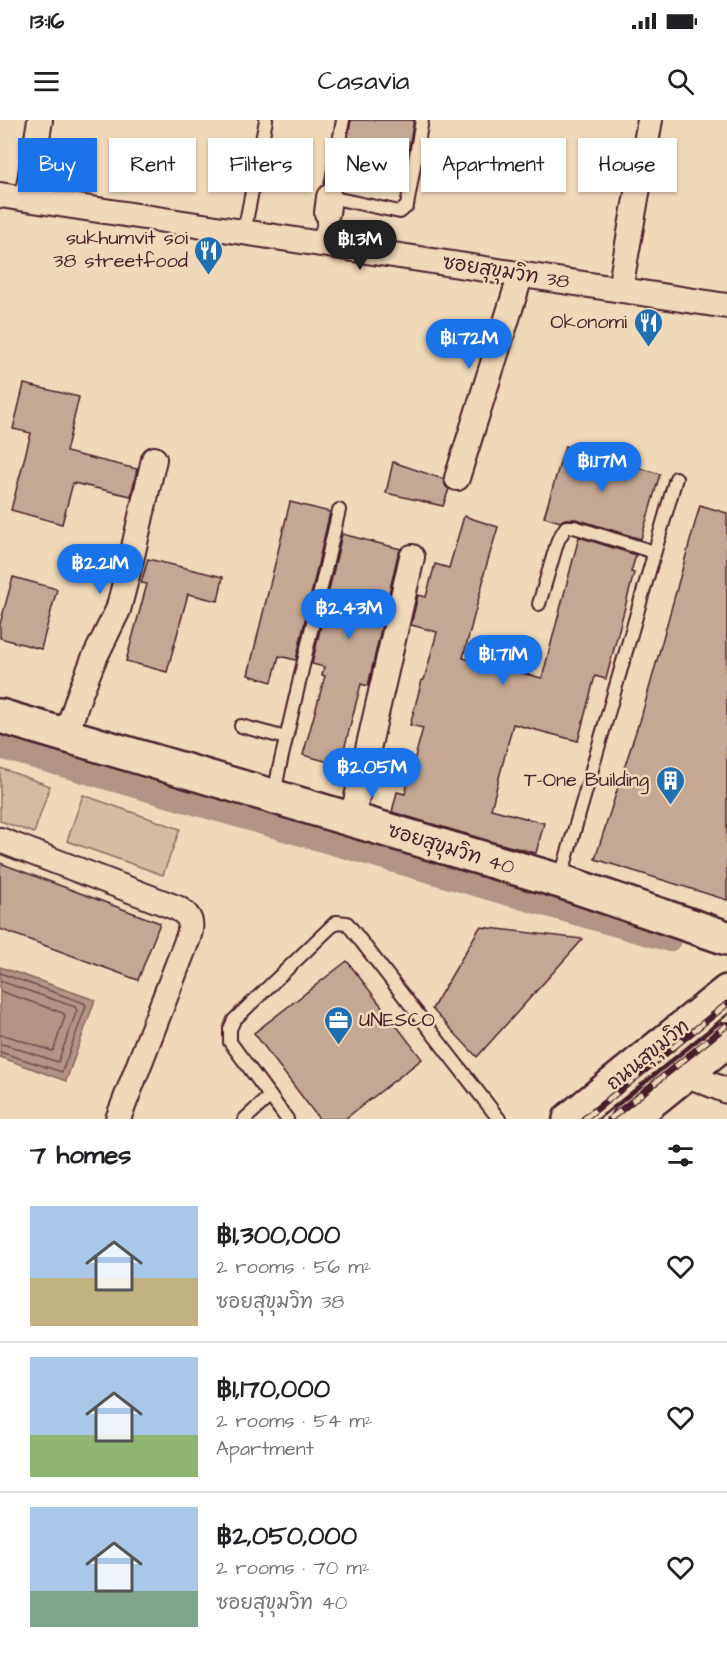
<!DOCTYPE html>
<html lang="en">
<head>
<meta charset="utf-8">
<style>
  :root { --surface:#fff; --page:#f6f6f6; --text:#202124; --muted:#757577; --line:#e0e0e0; --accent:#1a73e8 }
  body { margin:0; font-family:"Architects Daughter","Playpen Sans Thai",sans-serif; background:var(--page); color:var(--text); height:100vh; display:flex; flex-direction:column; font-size:22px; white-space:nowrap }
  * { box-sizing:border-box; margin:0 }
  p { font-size:20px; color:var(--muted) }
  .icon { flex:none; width:33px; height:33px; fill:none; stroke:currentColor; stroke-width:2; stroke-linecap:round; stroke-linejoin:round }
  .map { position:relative; height:999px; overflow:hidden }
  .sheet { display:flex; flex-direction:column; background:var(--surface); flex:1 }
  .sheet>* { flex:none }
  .top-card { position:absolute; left:18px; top:18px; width:692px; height:54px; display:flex; gap:12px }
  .price { position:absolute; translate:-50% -51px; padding:0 14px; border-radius:21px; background:var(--accent); color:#fff; font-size:20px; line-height:39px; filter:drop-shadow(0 2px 3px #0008) }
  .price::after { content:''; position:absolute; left:50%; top:36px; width:18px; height:14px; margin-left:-9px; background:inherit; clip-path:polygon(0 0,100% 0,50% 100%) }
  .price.active { background:#222; color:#fff }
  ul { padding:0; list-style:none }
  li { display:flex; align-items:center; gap:18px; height:150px; padding:0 30px }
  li+li { border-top:2px solid var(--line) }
  li span { display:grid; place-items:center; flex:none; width:168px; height:120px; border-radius:0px; color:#555 }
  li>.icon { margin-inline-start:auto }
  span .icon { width:72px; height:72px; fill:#fffc; stroke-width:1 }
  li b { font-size:26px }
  h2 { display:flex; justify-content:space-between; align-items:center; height:72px; padding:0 30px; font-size:26px }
  .tag { padding:0 21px; border-radius:0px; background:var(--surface); box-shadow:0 2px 4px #0004; font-size:21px; line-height:54px }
  .tag.active { background:var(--accent); color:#fff }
  .status { display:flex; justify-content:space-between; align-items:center; height:42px; padding:0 30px; background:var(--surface); direction:ltr }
  .status svg { height:16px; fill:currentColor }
  header { display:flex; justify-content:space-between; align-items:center; height:78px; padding:0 30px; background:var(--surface); font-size:27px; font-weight:600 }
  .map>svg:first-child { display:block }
</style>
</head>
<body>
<div class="status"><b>13:16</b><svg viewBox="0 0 49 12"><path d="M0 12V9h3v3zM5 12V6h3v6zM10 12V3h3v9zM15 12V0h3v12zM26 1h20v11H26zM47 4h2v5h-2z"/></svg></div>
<header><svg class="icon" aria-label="menu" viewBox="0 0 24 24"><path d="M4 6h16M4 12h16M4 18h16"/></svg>Casavia<svg class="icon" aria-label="search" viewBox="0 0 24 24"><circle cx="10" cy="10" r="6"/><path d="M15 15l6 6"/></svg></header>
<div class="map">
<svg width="727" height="999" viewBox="0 0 727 999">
  <rect width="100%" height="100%" fill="#f0d9b8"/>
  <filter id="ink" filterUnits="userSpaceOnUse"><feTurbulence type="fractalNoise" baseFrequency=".0167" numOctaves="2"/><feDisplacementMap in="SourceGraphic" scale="12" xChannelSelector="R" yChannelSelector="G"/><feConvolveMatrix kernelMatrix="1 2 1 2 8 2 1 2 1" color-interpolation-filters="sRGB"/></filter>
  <g filter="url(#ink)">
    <g fill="#d5bba0" stroke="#906d66" stroke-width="1.5">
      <path d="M 0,648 L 50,666 L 34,713 L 0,701 Z"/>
      <path d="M 83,675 L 180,709 L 163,755 L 67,721 Z"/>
    </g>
    <path fill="#b39484" stroke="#896560" stroke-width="1.5" d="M 0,847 L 95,880 L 66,961 L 0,937 Z"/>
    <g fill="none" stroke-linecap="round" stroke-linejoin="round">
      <g stroke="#744e4f" stroke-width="1.5">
        <path d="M 0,853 L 84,883 L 86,886 L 62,952 L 0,932"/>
        <path d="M 0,861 L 75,887 L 77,890 L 58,942 L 6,925 L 0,924"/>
        <path d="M 0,871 L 63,893 L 65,896 L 54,929 L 52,931 L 8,916 L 0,915"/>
      </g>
      <path stroke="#b39484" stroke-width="24" d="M 0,627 L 669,820"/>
    </g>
    <g fill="#c4a893" stroke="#4a1f2b" stroke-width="1.5">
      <path d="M 351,0 L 414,0 L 403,61 L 342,51 Z"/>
      <path d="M 24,264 L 79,277 L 66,332 L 137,349 L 131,376 L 73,363 L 62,404 L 11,390 L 31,313 L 13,309 Z"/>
      <path d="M 565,326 L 660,354 L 641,419 L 576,399 L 565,399 L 560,402 L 544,397 Z"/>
      <path d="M 393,342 L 443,359 L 446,367 L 449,369 L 443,386 L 386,373 Z"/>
      <path d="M 290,382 L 330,392 L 296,540 L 279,536 L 272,562 L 248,555 Z"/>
      <path d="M 700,385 L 727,393 L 727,780 L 595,739 L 638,605 L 639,605 Z"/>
      <path d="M 464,396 L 498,407 L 483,457 L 484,458 L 463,538 L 542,558 L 579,417 L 636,435 L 631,452 L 634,453 L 606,559 L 595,556 L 578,621 L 513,604 L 491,689 L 544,703 L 536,733 L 493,722 L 392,692 L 397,672 L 405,674 L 423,608 L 410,605 L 422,560 L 424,560 L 437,512 L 411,505 L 418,475 L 426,477 L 435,444 L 449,448 Z"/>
      <path d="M 342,414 L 401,429 L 398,434 L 368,566 L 361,564 L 340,645 L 303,635 L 325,556 L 322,555 L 324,547 L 312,544 Z"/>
      <path d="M 148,439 L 223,457 L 218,481 L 188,474 L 167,552 L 126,541 L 147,464 L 141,463 Z"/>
      <path d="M 13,457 L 57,469 L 41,529 L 0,518 L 0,504 Z"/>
      <path d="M 0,743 L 160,803 L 138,860 L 0,809 Z"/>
      <path d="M 480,807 L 583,819 L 477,937 L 432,889 Z"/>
      <path d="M 347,841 L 422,939 L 345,999 L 319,999 L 254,913 Z"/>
    </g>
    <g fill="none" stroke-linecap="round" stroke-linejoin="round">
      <defs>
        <g id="lane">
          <path d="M 343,0 L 329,77 L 400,92 L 407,86 L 422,0"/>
          <path d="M 244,112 L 266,0"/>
          <path d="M 318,123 L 327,93"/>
          <path d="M 539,484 L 558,420 L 566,407 L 574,407 L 654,432"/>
          <path d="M 241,606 L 286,618"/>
          <path d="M 274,675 L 279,649 L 339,390"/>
          <path d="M 560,760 L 676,358"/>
          <path d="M 245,999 L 270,976"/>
          <path d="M 287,999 L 230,922 L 230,909 L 234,900 L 336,802 L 347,803 L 499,999"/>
        </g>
        <g id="street">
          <path d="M 0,75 L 727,186"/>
          <path d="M 27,79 L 40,0"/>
          <path d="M 327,93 L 329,77"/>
          <path d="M 620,169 L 650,0"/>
          <path d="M 457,358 L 521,154"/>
          <path d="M 66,615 L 79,576 L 93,541 L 118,490 L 132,436 L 154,339"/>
          <path d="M 352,699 L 412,437"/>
          <path d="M 0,720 L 177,788 C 191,796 193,803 188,818 L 118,999"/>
          <path d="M 685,954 L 727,971"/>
        </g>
        <path id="secondary" d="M 0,596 L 560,761 L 727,818"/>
        <g id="primary">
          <path d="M 570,999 L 727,872"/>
          <path d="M 629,999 L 727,920"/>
        </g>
      </defs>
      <use href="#lane" stroke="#4a1f2b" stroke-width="16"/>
      <use href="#street" stroke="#4a1f2b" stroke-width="28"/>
      <use href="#secondary" stroke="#4a1f2b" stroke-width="38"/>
      <use href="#primary" stroke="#4a1f2b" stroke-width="38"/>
      <use href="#lane" stroke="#f0d9b8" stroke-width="12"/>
      <use href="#street" stroke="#f0d9b8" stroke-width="24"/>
      <use href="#secondary" stroke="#f0d9b8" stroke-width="33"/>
      <use href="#primary" stroke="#f0d9b8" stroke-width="33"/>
      <defs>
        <g id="rail">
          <path d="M 584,999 L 727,884"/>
          <path d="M 610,999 L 727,905"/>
        </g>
      </defs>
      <use href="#rail" stroke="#4a1f2b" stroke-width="7"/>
      <use href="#rail" stroke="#f0d9b8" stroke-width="4.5" stroke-dasharray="14" stroke-linecap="butt"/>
    </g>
  </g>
  <defs>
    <symbol id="restaurant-pin" viewBox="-11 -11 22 30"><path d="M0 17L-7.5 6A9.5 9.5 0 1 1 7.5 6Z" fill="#1f6fb2" stroke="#f0d9b8"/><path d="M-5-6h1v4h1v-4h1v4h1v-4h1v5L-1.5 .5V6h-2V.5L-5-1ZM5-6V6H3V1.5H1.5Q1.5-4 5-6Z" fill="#fff"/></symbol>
    <symbol id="building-pin" viewBox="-11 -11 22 30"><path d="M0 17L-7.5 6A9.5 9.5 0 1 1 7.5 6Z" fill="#1f6fb2" stroke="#f0d9b8"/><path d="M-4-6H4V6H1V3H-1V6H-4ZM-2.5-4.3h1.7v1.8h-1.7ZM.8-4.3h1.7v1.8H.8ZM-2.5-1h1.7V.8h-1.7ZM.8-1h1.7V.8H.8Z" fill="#fff"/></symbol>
    <symbol id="office-pin" viewBox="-11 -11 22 30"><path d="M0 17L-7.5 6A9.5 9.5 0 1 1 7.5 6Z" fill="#1f6fb2" stroke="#f0d9b8"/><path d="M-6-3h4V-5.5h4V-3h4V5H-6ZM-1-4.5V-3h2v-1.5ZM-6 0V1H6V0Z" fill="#fff"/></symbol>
  </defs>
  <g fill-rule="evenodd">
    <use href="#restaurant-pin" x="192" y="114" width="33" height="45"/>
    <use href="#restaurant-pin" x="632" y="186" width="33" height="45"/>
    <use href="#building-pin" x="654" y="644" width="33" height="45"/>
    <use href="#office-pin" x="322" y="884" width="33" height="45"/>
  </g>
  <g text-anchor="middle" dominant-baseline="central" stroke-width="5" stroke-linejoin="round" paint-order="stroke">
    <g font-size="20" fill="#4a1f2b" stroke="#f0d9b8" text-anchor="end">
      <text x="188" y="118">sukhumvit soi<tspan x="188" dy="23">38 streetfood</tspan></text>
      <text x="627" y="202">Okonomi</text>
      <text x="649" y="660">T-One Building</text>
      <text x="359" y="900" text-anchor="start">UNESCO</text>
    </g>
    <g font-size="20" fill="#4a1f2b" stroke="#f0d9b8">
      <text transform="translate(506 152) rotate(9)">ซอยสุขุมวิท 38</text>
      <text transform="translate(451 729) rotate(17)">ซอยสุขุมวิท 40</text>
      <text transform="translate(648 935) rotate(-39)">ถนนสุขุมวิท</text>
    </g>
  </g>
</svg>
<b class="price active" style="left:360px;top:151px">฿1.3M</b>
<b class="price" style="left:469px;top:250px">฿1.72M</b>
<b class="price" style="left:602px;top:373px">฿1.17M</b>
<b class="price" style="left:100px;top:475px">฿2.21M</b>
<b class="price" style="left:349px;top:520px">฿2.43M</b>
<b class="price" style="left:503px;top:566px">฿1.71M</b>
<b class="price" style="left:372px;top:679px">฿2.05M</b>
<div class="top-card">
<a class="tag active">Buy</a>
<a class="tag">Rent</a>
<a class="tag">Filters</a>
<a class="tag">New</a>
<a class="tag">Apartment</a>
<a class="tag">House</a>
</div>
</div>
<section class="sheet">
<h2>7 homes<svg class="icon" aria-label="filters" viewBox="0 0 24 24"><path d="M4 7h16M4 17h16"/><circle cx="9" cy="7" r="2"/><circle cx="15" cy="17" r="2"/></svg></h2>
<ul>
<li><span style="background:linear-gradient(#a9c7e8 60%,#c2b280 0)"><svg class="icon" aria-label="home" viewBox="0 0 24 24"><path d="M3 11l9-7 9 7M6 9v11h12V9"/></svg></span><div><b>฿1,300,000</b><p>2 rooms · 56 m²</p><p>ซอยสุขุมวิท 38</p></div><svg class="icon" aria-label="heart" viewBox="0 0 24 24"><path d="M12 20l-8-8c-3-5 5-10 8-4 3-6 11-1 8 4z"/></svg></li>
<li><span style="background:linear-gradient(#a9c7e8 65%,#8fb573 0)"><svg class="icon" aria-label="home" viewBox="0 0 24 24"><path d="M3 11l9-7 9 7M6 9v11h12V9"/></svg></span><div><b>฿1,170,000</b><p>2 rooms · 54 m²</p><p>Apartment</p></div><svg class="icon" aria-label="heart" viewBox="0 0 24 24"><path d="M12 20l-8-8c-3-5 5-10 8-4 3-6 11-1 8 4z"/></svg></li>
<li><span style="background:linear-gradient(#a9c7e8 70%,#7fa58c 0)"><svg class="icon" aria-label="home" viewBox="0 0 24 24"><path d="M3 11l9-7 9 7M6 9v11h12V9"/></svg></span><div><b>฿2,050,000</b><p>2 rooms · 70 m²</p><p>ซอยสุขุมวิท 40</p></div><svg class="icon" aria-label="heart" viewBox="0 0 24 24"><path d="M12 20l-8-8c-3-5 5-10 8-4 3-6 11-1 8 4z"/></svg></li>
</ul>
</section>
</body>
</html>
